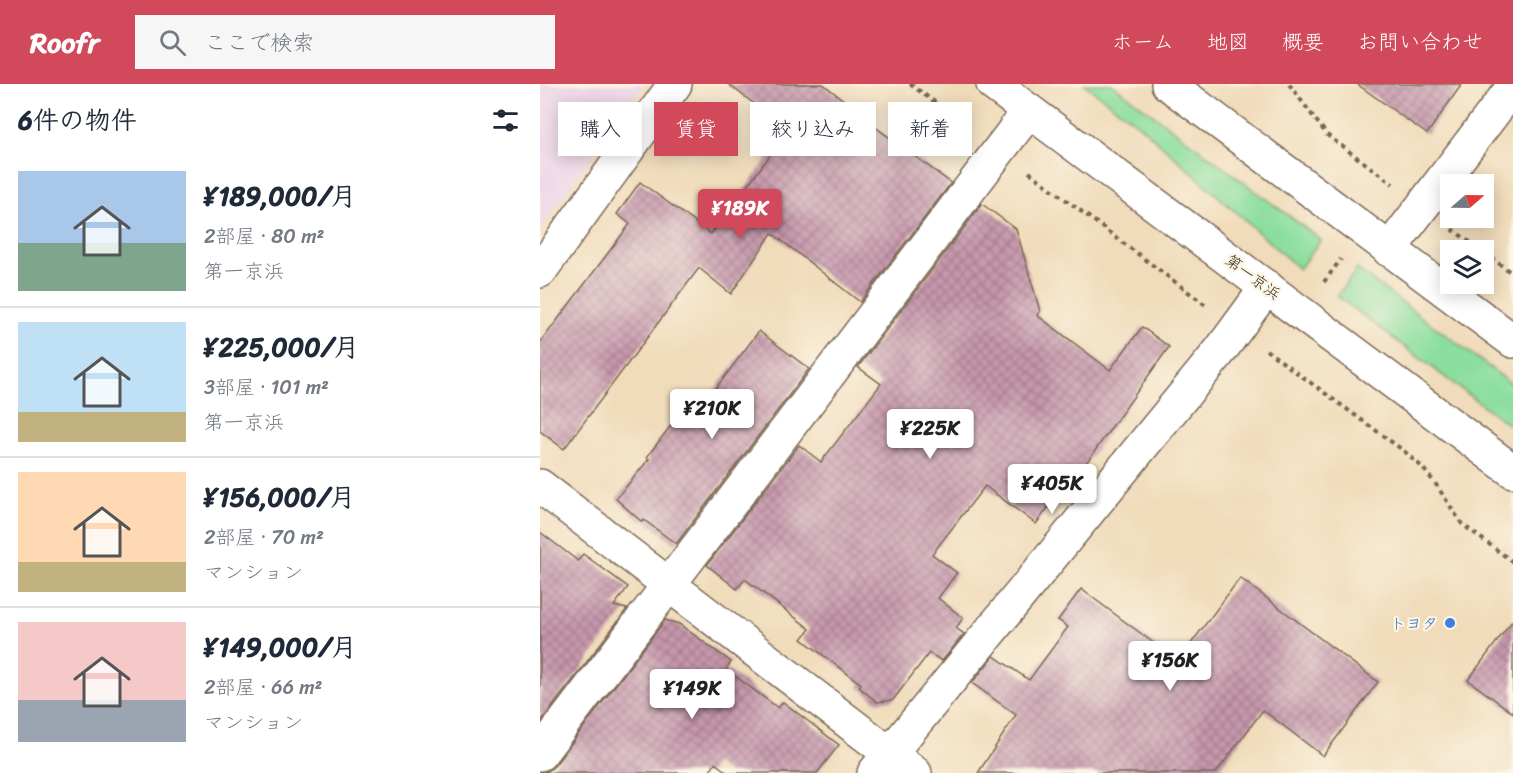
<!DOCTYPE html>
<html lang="ja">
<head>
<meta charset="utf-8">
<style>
  :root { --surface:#fff; --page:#f6f6f7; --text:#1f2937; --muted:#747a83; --line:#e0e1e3; --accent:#d1495b }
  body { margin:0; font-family:Sriracha,"Klee One",sans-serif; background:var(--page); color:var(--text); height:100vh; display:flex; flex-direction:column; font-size:22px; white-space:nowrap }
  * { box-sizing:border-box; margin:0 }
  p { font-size:20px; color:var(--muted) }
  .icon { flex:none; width:33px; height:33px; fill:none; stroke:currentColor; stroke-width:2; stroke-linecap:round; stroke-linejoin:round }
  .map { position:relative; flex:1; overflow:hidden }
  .side { display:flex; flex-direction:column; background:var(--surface); width:540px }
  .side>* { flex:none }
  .banner { position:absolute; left:18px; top:18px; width:570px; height:54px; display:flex; gap:12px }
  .needle { width:39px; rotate:70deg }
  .controls { position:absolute; left:900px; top:90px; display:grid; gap:12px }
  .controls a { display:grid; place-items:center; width:54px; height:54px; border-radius:0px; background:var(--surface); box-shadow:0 3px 15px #0003; font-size:30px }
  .price { position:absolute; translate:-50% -51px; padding:0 14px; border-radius:6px; background:#fff; color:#222; font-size:20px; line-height:39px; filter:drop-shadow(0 2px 3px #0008) }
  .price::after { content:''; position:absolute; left:50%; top:36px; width:18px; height:14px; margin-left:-9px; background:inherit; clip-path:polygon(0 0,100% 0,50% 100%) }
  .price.on { background:var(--accent); color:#fff }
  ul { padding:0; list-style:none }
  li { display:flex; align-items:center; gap:18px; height:150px; padding:0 18px }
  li+li { border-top:2px solid var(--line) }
  li span { display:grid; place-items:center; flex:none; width:168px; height:120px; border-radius:0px; color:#555 }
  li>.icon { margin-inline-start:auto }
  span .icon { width:72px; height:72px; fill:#fffc; stroke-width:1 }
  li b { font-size:26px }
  h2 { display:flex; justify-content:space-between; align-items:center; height:72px; padding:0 18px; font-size:26px }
  .pill { padding:0 21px; border-radius:0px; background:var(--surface); box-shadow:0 3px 15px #0003; font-size:21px; line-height:54px }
  .pill.on { background:var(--accent); color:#fff }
  header { display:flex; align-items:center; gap:36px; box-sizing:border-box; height:84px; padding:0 30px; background:var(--accent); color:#fff }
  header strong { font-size:28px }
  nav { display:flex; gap:33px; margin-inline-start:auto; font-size:21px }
  .search { width:420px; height:54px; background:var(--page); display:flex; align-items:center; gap:15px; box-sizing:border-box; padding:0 21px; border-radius:0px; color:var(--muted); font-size:22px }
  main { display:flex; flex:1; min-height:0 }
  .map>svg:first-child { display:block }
</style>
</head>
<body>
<header>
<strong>Roofr</strong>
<div class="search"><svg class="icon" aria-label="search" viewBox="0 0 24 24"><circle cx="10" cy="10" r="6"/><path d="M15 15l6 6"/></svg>ここで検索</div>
<nav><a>ホーム</a><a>地図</a><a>概要</a><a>お問い合わせ</a></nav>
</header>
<main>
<section class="side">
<h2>6件の物件<svg class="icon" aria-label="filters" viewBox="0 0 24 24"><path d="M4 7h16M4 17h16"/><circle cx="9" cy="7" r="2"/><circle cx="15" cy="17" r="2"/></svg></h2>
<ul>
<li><span style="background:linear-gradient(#a9c7e8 60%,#7fa58c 0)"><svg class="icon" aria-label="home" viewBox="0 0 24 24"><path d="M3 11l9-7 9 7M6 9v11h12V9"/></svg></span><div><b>¥189,000/月</b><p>2部屋 · 80 m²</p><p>第一京浜</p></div></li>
<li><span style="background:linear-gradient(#bfe0f5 75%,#c2b280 0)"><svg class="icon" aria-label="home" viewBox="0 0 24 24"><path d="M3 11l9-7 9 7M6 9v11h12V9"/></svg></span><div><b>¥225,000/月</b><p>3部屋 · 101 m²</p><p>第一京浜</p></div></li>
<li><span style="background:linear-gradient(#ffd9b3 75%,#c2b280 0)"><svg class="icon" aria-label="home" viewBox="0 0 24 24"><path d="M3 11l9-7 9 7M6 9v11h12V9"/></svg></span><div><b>¥156,000/月</b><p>2部屋 · 70 m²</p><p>マンション</p></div></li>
<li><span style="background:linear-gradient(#f6c9c9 65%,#9aa5b1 0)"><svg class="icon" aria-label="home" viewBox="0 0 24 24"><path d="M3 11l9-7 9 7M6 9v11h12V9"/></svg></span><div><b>¥149,000/月</b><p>2部屋 · 66 m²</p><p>マンション</p></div></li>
</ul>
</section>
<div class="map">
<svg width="973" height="689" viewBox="0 0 973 689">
  <defs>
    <pattern id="building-cross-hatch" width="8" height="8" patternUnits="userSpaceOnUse" patternTransform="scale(1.5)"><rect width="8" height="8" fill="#c698ad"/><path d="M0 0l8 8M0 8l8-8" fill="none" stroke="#a27c8c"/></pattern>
  </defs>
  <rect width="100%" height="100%" fill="#fcf5e5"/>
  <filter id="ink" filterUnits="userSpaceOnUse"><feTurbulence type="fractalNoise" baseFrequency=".0167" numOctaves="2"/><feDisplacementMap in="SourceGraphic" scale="12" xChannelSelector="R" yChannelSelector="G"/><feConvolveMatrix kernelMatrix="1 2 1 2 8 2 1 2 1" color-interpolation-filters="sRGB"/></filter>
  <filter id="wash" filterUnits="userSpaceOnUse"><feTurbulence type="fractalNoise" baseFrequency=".008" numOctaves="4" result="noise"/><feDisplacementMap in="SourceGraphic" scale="24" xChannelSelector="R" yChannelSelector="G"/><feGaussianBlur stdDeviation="1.35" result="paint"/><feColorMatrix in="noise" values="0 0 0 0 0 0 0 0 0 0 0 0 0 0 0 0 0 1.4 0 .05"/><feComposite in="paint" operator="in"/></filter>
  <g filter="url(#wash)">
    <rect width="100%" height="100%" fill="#f0dbba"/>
    <path fill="#ecd1ea" d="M 0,0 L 104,0 L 0,145 Z"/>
    <g fill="#8bde9f" stroke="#63845e" stroke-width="1.5">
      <path d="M 544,0 L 572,0 L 781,156 L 759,185 L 599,41 Z"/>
      <path d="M 817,185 L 973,301 L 973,344 L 797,212 Z"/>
    </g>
    <g id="blocks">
      <g fill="url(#building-cross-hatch)">
        <path d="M 188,0 L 283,0 L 320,29 L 319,31 L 411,99 L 320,218 L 232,149 L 191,210 L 159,184 L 24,365 L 0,347 L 0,259 L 90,140 L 77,130 L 100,98 L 171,150 L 249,46 Z"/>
        <path d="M 817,0 L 922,0 L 887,50 Z"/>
        <path d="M 442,120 L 476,145 L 500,227 L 497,231 L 570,286 L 602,243 L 629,263 L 529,403 L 525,401 L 496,440 L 445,402 L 392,470 L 417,489 L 398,514 L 423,534 L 416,544 L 424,550 L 402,577 L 389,569 L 353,616 L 337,618 L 319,603 L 321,600 L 262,555 L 270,545 L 205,495 L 197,505 L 167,481 L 259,361 L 281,378 L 341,300 L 318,283 Z"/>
        <path d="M 219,247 L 269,285 L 136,460 L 104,436 L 102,438 L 76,415 L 109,375 L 107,373 L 138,332 L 149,340 Z"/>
        <path d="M 0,448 L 38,477 L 43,470 L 88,503 L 74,522 L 87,525 L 0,639 Z"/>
        <path d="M 700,494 L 838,598 L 783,672 L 723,626 L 676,689 L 438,689 L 476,631 L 432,599 L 454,572 L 489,596 L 528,543 L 518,536 L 541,505 L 638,577 Z"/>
        <path d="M 125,536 L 139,540 L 191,578 L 186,585 L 238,624 L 243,618 L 299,661 L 277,689 L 188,689 L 175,679 L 169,689 L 0,689 L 8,687 L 15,681 Z"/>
        <path d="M 973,536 L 973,629 L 928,596 Z"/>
      </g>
    </g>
  </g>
  <g filter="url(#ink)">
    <use href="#blocks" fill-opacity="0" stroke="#7a6855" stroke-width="1.5"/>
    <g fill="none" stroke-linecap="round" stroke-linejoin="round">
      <defs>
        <g id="minor">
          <path d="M 849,166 L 973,3"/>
          <path d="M 0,187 L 135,0"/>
          <path d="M 0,402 L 375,689"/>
          <path d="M 0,670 L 489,27"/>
          <path d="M 334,689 L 680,267 L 727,203"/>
        </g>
        <g id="highway">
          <path d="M 453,0 L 973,387"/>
          <path d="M 628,0 L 973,257"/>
        </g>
      </defs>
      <use href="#minor" stroke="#7a6855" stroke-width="36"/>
      <use href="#highway" stroke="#7a6855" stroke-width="36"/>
      <g stroke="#7a6855" stroke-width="4" stroke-dasharray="4.5 4.5" stroke-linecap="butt">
        <path d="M 370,0 L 430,44"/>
        <path d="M 749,0 L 787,51 L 853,100"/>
        <path d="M 489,88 L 667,222"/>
        <path d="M 912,145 L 941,166"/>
        <path d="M 944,168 L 973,190"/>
        <path d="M 784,198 L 801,175"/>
        <path d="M 726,266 L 864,367 L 882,383 L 895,399 L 922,440 L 973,478"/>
      </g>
      <use href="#minor" stroke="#fff" stroke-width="33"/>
      <use href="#highway" stroke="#fff" stroke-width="33"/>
    </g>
  </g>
  <circle fill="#3f7fe0" stroke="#fcf5e5" stroke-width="2" cx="910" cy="539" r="6"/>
  <g text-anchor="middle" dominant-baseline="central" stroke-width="4.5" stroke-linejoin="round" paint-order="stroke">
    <g font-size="16" fill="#3b2a1e" stroke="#fcf5e5">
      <text transform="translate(713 193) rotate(37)">第一京浜</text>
    </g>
    <g font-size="16" fill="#366cbe" stroke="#fcf5e5" text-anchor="end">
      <text x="898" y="539">トヨタ</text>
    </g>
  </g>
</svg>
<div class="controls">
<a><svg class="needle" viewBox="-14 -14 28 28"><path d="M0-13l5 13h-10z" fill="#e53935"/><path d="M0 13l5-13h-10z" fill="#747a83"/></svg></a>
<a><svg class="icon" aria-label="layers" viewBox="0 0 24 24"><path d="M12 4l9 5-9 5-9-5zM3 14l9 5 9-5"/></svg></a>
</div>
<b class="price on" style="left:200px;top:156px">¥189K</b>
<b class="price" style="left:172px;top:356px">¥210K</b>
<b class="price" style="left:390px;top:376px">¥225K</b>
<b class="price" style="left:512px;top:431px">¥405K</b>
<b class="price" style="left:630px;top:608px">¥156K</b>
<b class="price" style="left:152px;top:636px">¥149K</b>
<div class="banner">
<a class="pill">購入</a>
<a class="pill on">賃貸</a>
<a class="pill">絞り込み</a>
<a class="pill">新着</a>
</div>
</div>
</main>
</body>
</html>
